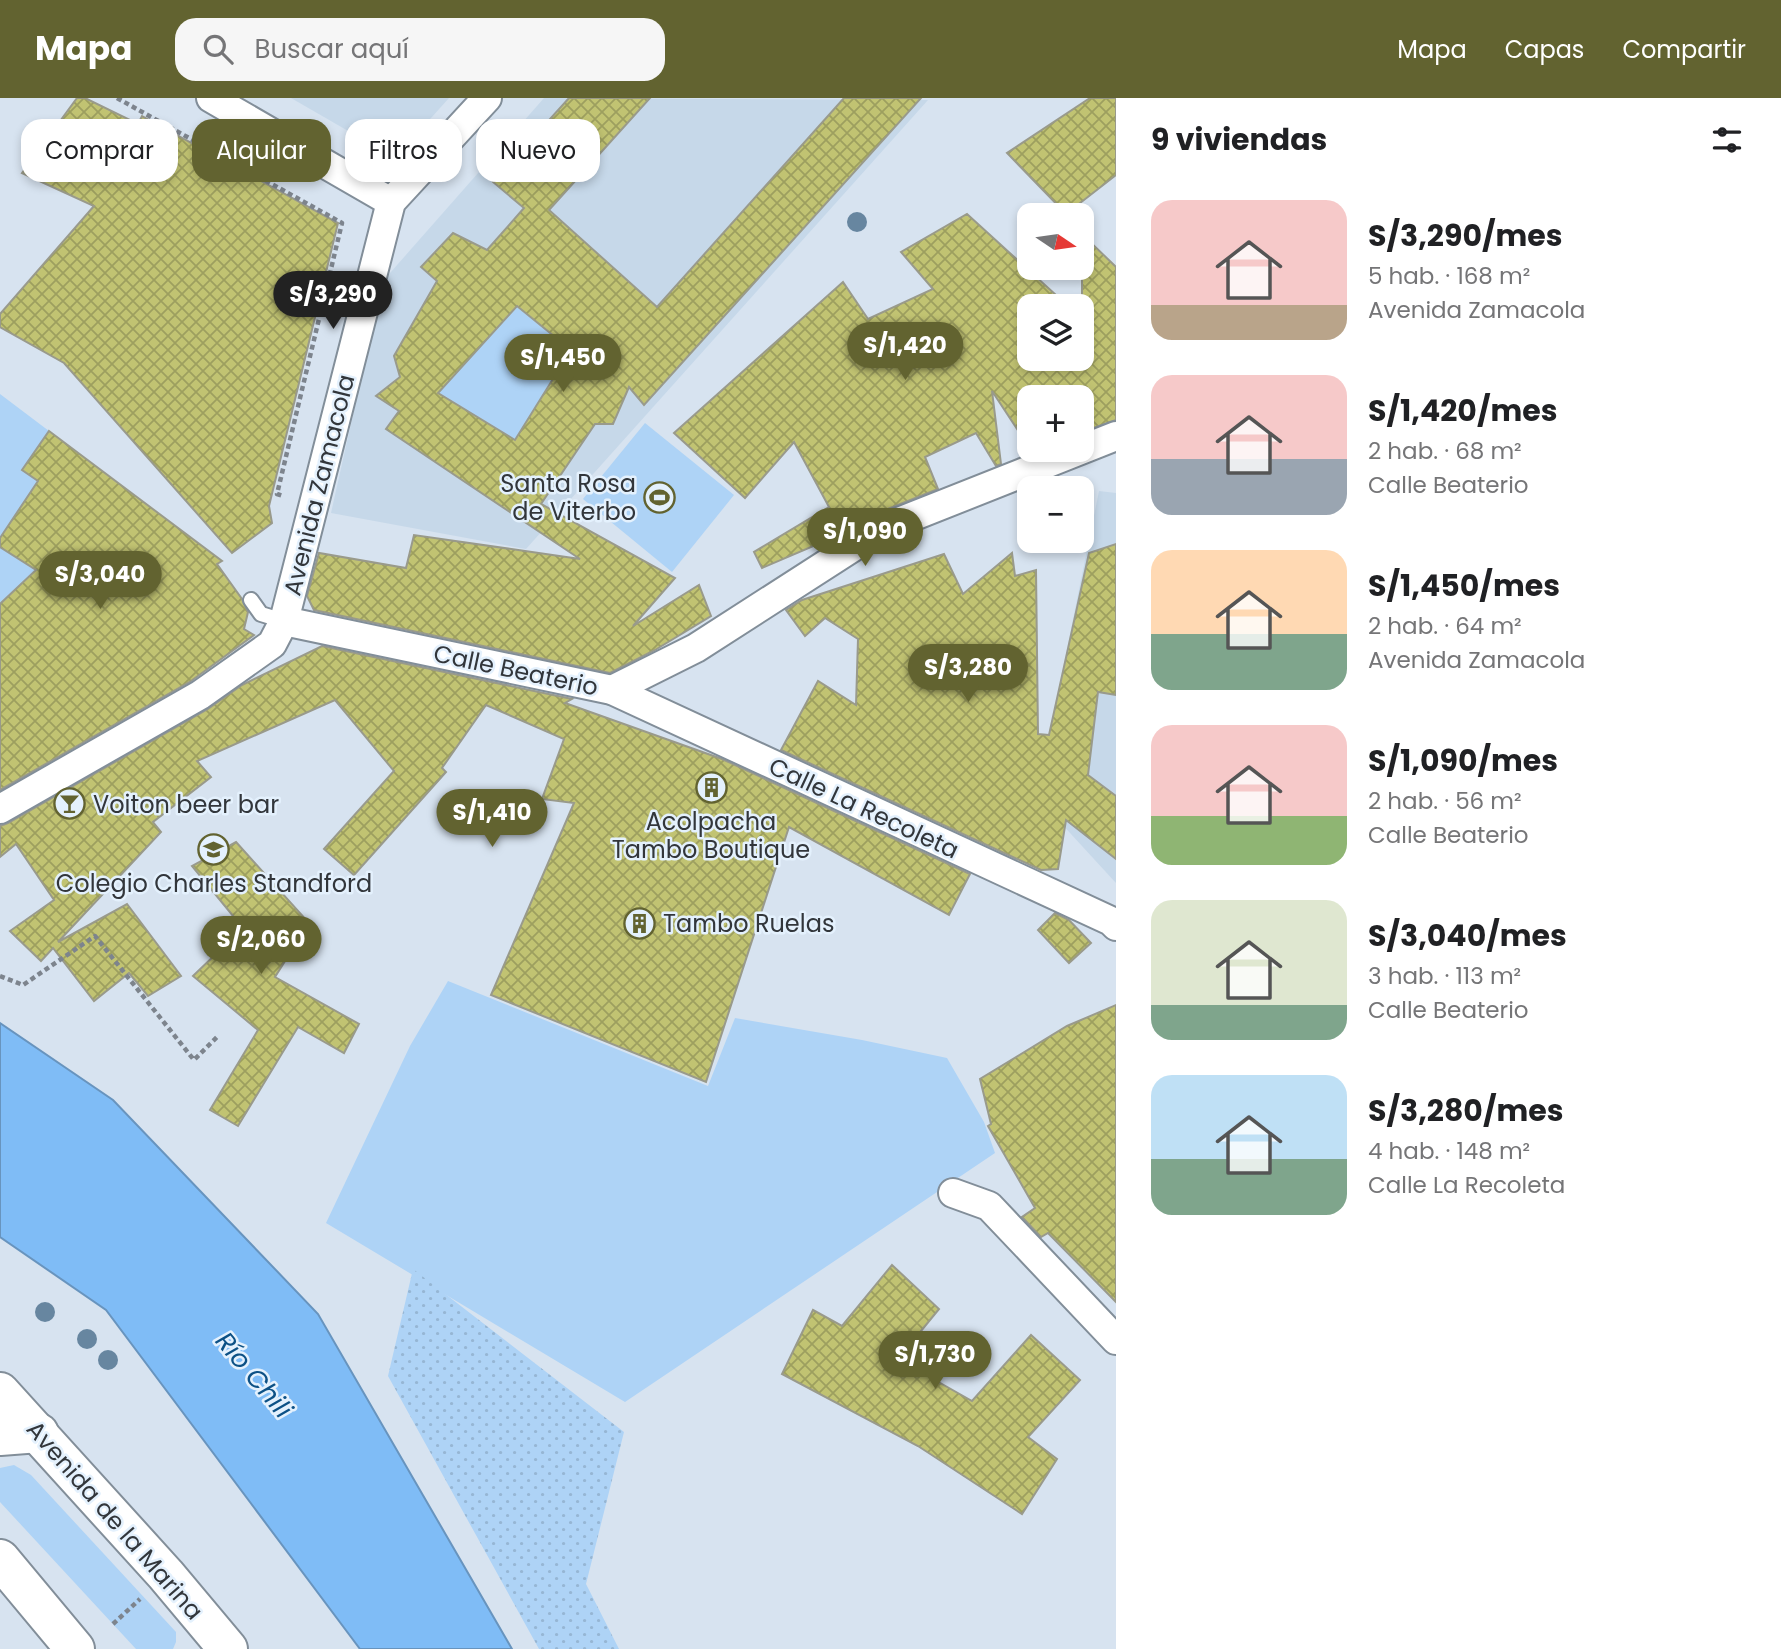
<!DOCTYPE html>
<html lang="es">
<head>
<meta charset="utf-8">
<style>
  :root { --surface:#fff; --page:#f6f6f6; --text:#202124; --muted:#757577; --accent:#626330 }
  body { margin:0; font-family:Poppins,sans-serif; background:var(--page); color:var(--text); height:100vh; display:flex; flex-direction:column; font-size:26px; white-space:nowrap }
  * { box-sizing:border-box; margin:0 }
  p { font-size:23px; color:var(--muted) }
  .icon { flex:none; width:38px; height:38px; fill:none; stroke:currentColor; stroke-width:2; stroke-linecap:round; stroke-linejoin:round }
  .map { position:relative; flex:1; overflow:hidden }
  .sheet { display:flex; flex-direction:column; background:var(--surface); width:665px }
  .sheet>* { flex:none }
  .hud { position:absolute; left:21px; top:21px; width:665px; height:63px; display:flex; gap:14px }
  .needle { width:46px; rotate:103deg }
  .buttons { position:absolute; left:1017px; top:105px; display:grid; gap:14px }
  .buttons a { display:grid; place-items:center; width:77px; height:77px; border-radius:14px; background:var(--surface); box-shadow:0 4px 10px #0003; font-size:35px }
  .price { position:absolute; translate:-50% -60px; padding:0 16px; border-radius:24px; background:var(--accent); color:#fff; font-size:23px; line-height:46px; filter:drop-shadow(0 2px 4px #0008) }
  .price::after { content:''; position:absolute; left:50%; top:42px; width:21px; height:16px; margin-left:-10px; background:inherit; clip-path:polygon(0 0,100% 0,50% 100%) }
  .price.current { background:#222; color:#fff }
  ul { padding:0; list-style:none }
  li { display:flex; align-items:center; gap:21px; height:175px; padding:0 35px }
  li span { display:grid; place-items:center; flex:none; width:196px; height:140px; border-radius:21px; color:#555 }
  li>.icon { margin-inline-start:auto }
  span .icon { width:84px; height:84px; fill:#fffc; stroke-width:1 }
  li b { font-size:30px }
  h2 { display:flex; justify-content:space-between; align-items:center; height:84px; padding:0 35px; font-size:30px }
  .chip { padding:0 24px; border-radius:21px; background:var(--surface); box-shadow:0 4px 10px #0003; font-size:24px; line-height:63px }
  .chip.current { background:var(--accent); color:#fff }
  header { display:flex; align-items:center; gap:42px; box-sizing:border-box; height:98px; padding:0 35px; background:var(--accent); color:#fff }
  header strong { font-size:33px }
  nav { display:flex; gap:38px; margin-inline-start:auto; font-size:24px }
  .search { width:490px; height:63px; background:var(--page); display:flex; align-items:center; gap:18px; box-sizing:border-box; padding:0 24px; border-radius:21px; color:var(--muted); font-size:26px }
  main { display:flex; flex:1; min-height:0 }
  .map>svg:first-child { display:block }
</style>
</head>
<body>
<header>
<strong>Mapa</strong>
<div class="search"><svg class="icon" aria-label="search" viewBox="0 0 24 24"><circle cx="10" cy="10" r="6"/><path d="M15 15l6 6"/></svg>Buscar aquí</div>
<nav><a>Mapa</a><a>Capas</a><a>Compartir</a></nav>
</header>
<main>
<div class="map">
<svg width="1116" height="1551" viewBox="0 0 1116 1551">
  <defs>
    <pattern id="park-dots" width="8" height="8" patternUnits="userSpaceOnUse" patternTransform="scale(1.75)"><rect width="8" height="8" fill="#aed3f6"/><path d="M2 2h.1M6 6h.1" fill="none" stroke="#96b6d4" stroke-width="1.8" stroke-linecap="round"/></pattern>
    <pattern id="building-cross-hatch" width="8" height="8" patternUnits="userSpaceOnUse" patternTransform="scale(1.75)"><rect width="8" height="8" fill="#c1c372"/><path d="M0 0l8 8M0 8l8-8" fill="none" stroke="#9d9f5f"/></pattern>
  </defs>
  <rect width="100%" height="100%" fill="#d7e3f0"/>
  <g fill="#c6d8e9">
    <path d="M 291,0 L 449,0 L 395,60 Z"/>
    <path d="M 544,0 L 928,2 L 526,451 L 331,415 L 383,183 Z"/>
    <path d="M 1099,393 L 1116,395 L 1116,785 L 1037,699 Z"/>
  </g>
  <g fill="#aed3f6">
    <path d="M 517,208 L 571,252 L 515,342 L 438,295 Z"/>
    <path d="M 0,296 L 49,333 L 22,372 L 40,384 L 0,440 Z"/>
    <path d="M 645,325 L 734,397 L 672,474 L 583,401 Z"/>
    <path d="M 0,449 L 36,472 L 0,506 Z"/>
    <path d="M 448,883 L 708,988 L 735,920 L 862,942 L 947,960 L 984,1024 L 995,1055 L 625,1304 L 326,1125 L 410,948 Z"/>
    <path d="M 14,1367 L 31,1377 L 176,1534 L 176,1544 L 173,1551 L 136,1551 L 0,1404 L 0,1370 Z"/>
  </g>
  <path fill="url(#park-dots)" d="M 413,1171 L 624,1334 L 586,1486 L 619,1551 L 539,1551 L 388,1278 Z"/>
  <path fill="#7fbcf6" stroke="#6894be" stroke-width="2" d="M 0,925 L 113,1002 L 318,1216 L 512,1551 L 360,1551 L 106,1212 L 0,1139 Z"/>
  <g fill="url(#building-cross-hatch)" stroke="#999a8b" stroke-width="2" fill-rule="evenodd">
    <path d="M 77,0 L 85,0 L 138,26 L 142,18 L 338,125 L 269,408 L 272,425 L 232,455 L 64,265 L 0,229 L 0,216 L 94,108 L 22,75 Z"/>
    <path d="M 569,0 L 650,0 L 549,112 L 657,209 L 844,0 L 921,0 L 644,307 L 629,289 L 613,326 L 595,326 L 541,406 L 675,480 L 633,528 L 699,487 L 711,518 L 655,552 L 610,575 L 314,512 L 307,498 L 319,455 L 406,470 L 414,437 L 580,461 L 386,331 L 399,313 L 376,298 L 400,279 L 394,258 L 437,183 L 421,169 L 453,135 L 487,152 L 524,110 L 493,84 ZM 517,208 L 571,252 L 515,342 L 438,295 Z"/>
    <path d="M 1090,0 L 1116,0 L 1116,77 L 1066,116 L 1007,55 Z"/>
    <path d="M 967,116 L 1068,208 L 1029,208 L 1029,261 L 1082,261 L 1082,136 L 1116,169 L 1116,322 L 1082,334 L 1082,299 L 1029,299 L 1029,349 L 992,293 L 1001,366 L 996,368 L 976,335 L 925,359 L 938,391 L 875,416 L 846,434 L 762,470 L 754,454 L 829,409 L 794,344 L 745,400 L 674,335 L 843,184 L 868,221 L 933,191 L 901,154 Z"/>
    <path d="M 49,333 L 222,463 L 217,466 L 242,501 L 248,514 L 244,531 L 254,537 L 191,583 L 0,692 L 0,506 L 36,472 L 0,449 L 0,440 L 38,383 L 22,372 Z"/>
    <path d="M 1116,446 L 1116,597 L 1098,594 L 1088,677 L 1116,698 L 1116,761 L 1066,722 L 1058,771 L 1041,772 L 781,652 L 818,583 L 856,607 L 858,541 L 825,520 L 805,538 L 786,512 L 802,502 L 944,456 L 963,496 L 1012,455 L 1015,478 L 1036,472 L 1038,636 L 1049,637 L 1089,455 Z"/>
    <path d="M 322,548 L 572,601 L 565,605 L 722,661 L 970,776 L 949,817 L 789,729 L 706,984 L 491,897 L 574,705 L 542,701 L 564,641 L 486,607 L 442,670 L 446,674 L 354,777 L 324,751 L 394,673 L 335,602 L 197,663 L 211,679 L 153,724 L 161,734 L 58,844 L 127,806 L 181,878 L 148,898 L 129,875 L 94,903 L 53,850 L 41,863 L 10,833 L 54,802 L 16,746 L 0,759 L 0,728 L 8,725 L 208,611 L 242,587 Z"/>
    <path d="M 236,744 L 309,825 L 275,879 L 359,926 L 344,955 L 298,929 L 238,1028 L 210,1012 L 258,932 L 193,878 L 243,830 L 192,768 Z"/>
    <path d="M 1055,815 L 1069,822 L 1091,845 L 1069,865 L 1038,832 Z"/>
    <path d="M 1116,907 L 1116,1204 L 1048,1135 L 1041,1139 L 1022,1119 L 1035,1110 L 988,1028 L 991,1026 L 980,981 L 1067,928 Z"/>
    <path d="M 892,1167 L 939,1211 L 898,1261 L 972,1303 L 1031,1237 L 1080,1282 L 1028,1339 L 1057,1361 L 1022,1416 L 918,1348 L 782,1276 L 813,1212 L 842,1228 Z"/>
  </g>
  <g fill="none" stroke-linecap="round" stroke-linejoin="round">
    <defs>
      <path id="lane" d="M 251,502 L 261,516 L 284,523"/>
      <g id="street">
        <path d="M 211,0 L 391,104"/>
        <path d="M 284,523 L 612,592 L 1111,823 L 1116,828"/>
        <path d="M 612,592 L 696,550 L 881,431 L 1116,338"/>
        <path d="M 0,711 L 200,597 L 272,546 L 284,523 L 391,104 L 487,0"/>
        <path d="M 953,1095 L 989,1108 L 1116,1242"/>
      </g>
      <g id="primary">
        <path d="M 0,1294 L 166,1477 L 228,1551"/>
        <path d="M 0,1338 L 39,1335"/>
        <path d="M 0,1461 L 75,1551"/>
      </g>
    </defs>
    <use href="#lane" stroke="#828e99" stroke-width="18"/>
    <use href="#street" stroke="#828e99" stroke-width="32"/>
    <use href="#primary" stroke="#828e99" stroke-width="42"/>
    <g stroke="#7d848d" stroke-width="4.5" stroke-dasharray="5 3.5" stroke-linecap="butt">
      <path d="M 117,0 L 342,125 L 277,396 L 283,398"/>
      <path d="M 0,878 L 23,887 L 95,838 L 194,962 L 218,938"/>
      <path d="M 113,1526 L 140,1501"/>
    </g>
    <use href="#lane" stroke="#fff" stroke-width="14"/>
    <use href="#street" stroke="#fff" stroke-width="28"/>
    <use href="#primary" stroke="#fff" stroke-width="38"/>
  </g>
  <g fill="#6786a0">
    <circle cx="857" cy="124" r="10"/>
    <circle cx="45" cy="1214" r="10"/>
    <circle cx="87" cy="1241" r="10"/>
    <circle cx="108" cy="1262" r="10"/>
  </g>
  <defs>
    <symbol id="stadium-ring" viewBox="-11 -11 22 22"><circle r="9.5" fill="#e4f1fd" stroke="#626330" stroke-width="1.5"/><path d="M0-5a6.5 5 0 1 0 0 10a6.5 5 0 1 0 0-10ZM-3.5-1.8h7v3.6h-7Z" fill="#626330"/></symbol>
    <symbol id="building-ring" viewBox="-11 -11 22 22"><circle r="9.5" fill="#e4f1fd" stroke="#626330" stroke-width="1.5"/><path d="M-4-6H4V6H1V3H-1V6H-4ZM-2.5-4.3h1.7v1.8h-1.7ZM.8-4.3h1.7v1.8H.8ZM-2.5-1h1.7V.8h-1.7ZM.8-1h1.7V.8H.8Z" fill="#626330"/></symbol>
    <symbol id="bar-ring" viewBox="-11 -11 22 22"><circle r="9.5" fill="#e4f1fd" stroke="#626330" stroke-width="1.5"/><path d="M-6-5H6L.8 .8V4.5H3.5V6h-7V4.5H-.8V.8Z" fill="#626330"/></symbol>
    <symbol id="school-ring" viewBox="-11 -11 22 22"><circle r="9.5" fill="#e4f1fd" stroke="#626330" stroke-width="1.5"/><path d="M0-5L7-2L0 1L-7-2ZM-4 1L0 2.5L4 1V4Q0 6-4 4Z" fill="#626330"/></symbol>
  </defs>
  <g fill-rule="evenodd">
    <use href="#stadium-ring" x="642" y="382" width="35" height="35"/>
    <use href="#building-ring" x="694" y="672" width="35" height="35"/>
    <use href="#bar-ring" x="52" y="688" width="35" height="35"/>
    <use href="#school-ring" x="196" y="734" width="35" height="35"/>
    <use href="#building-ring" x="622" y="808" width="35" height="35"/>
  </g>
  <g text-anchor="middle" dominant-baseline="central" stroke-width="5" stroke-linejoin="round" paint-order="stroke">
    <g font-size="24" fill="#32363b" stroke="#e4f1fd" text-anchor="start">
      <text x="636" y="385" text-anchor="end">Santa Rosa<tspan x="636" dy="28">de Viterbo</tspan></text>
      <text x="93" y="706">Voiton beer bar</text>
      <text x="711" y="723" text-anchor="middle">Acolpacha<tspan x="711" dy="28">Tambo Boutique</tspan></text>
      <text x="214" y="785" text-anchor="middle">Colegio Charles Standford</text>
      <text x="663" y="825">Tambo Ruelas</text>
    </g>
    <g font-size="24" fill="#32363b" stroke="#e4f1fd">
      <text transform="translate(319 387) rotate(-76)">Avenida Zamacola</text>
      <text transform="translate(516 572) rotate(12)">Calle Beaterio</text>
      <text transform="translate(864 710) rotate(25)">Calle La Recoleta</text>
      <text transform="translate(115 1422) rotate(49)">Avenida de la Marina</text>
    </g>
    <g font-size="26" font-style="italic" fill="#0c5186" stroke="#e4f1fd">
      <text transform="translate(254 1277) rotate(50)">Río Chili</text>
    </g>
  </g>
</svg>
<div class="buttons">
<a><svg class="needle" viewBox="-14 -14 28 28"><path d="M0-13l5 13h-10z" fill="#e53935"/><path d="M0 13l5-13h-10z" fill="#757577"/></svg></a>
<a><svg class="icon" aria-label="layers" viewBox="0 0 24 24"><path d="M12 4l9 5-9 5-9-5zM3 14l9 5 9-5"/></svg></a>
<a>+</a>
<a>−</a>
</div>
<b class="price current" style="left:333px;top:233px">S/3,290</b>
<b class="price" style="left:905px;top:284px">S/1,420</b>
<b class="price" style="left:563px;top:296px">S/1,450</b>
<b class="price" style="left:865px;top:470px">S/1,090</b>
<b class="price" style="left:100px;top:513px">S/3,040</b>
<b class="price" style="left:968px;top:606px">S/3,280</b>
<b class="price" style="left:492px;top:751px">S/1,410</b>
<b class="price" style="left:261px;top:878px">S/2,060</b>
<b class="price" style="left:935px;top:1293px">S/1,730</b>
<div class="hud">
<a class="chip">Comprar</a>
<a class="chip current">Alquilar</a>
<a class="chip">Filtros</a>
<a class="chip">Nuevo</a>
</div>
</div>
<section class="sheet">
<h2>9 viviendas<svg class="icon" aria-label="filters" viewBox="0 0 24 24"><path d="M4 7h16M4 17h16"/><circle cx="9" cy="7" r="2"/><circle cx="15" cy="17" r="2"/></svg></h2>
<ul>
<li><span style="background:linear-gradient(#f6c9c9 75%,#b9a48a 0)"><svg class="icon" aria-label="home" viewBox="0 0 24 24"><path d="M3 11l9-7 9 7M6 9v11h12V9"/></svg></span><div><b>S/3,290/mes</b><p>5 hab. · 168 m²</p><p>Avenida Zamacola</p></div></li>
<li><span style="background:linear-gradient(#f6c9c9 60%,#9aa5b1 0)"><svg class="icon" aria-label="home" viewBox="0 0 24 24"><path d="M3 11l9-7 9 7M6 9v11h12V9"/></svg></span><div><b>S/1,420/mes</b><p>2 hab. · 68 m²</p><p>Calle Beaterio</p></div></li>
<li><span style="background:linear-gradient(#ffd9b3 60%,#7fa58c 0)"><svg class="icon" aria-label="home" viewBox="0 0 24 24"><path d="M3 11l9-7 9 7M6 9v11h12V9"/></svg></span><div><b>S/1,450/mes</b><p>2 hab. · 64 m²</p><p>Avenida Zamacola</p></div></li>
<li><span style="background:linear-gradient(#f6c9c9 65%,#8fb573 0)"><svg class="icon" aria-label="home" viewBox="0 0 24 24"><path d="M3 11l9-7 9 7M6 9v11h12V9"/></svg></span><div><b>S/1,090/mes</b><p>2 hab. · 56 m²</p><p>Calle Beaterio</p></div></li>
<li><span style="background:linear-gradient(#dfe7d0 75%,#7fa58c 0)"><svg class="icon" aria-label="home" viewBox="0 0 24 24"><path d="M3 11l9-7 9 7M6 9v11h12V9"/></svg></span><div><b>S/3,040/mes</b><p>3 hab. · 113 m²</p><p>Calle Beaterio</p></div></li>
<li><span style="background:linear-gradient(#bfe0f5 60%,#7fa58c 0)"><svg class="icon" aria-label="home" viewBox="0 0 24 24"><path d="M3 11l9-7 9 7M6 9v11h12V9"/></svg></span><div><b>S/3,280/mes</b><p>4 hab. · 148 m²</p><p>Calle La Recoleta</p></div></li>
</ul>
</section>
</main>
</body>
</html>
